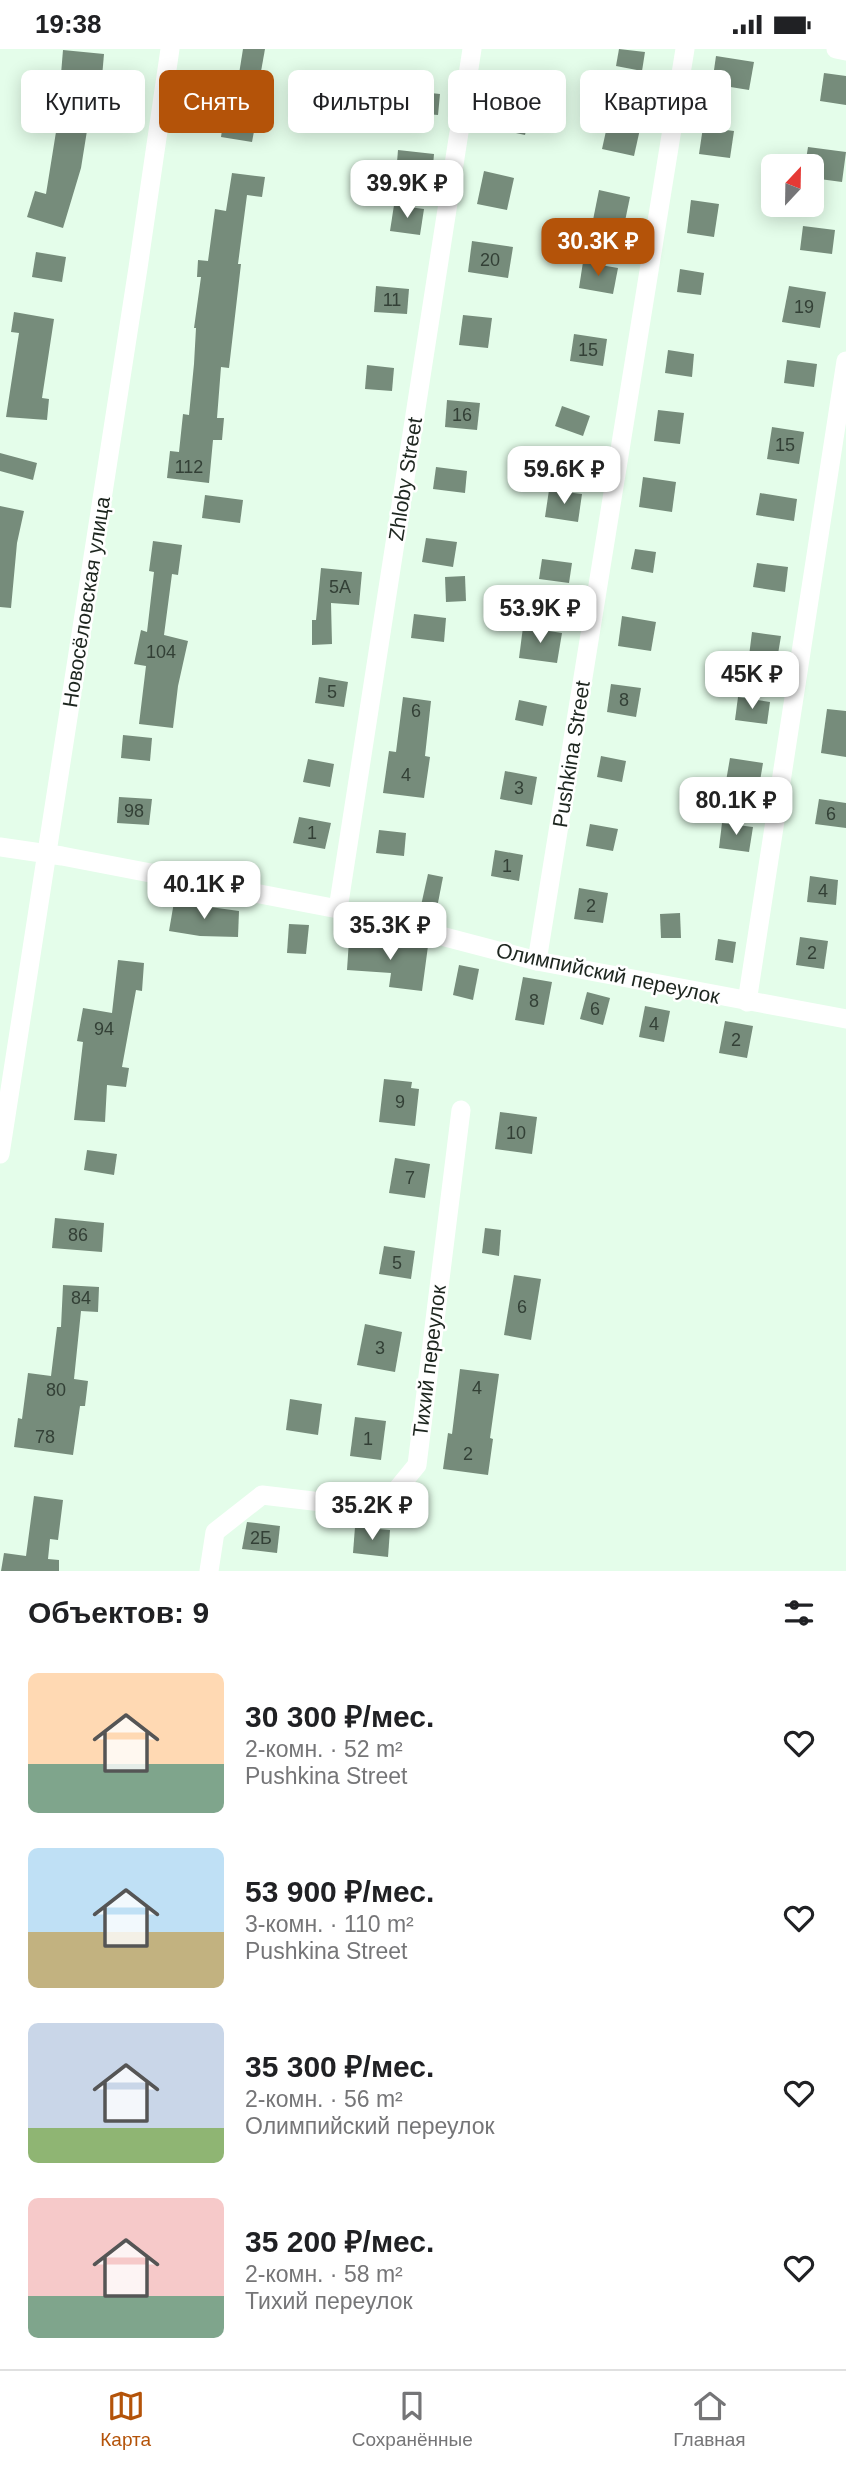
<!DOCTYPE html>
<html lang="ru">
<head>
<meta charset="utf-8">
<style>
  :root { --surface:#fff; --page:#f2f2f2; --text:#202124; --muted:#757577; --line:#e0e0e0; --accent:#b45309 }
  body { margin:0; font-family:Arial,sans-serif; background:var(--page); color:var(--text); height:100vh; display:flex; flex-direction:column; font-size:26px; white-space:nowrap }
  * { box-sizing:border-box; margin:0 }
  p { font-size:23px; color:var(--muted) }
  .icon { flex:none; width:38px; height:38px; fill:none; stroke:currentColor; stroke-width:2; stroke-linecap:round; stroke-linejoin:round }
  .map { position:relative; height:1522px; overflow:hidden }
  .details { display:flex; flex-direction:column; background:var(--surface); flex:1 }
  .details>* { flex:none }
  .hud { position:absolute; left:21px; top:21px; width:805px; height:63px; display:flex; gap:14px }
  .needle { width:46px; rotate:22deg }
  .controls { position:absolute; left:761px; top:105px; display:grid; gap:14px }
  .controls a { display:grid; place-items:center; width:63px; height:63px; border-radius:10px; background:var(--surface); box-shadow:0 4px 18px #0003; font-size:35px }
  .price { position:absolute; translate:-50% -60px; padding:0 16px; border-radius:14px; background:#fff; color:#222; font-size:23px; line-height:46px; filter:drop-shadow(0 2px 4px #0008) }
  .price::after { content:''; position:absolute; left:50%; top:42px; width:21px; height:16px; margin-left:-10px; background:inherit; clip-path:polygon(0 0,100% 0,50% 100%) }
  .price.active { background:var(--accent); color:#fff }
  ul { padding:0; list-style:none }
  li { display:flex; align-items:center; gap:21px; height:175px; padding:0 28px }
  li span { display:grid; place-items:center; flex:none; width:196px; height:140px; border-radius:10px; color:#555 }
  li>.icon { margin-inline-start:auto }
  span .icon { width:84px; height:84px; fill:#fffc; stroke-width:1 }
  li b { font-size:30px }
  h2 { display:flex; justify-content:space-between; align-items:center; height:84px; padding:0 28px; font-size:30px }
  .pill { padding:0 24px; border-radius:10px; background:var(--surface); box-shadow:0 4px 18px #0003; font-size:24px; line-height:63px }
  .pill.active { background:var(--accent); color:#fff }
  .status { display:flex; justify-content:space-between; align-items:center; height:49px; padding:0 35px; background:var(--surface); direction:ltr }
  .status svg { height:19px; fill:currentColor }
  .tab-bar { display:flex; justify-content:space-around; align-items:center; height:98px; border-top:2px solid var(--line); background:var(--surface); font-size:19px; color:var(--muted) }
  .tab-bar a { display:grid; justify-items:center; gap:4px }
  .tab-bar .active { color:var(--accent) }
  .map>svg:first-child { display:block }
</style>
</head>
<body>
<div class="status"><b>19:38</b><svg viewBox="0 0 49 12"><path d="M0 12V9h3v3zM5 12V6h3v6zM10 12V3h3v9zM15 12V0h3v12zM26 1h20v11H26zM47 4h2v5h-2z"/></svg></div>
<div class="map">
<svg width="846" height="1522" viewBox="0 0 846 1522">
  <rect width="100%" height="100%" fill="#e4fdea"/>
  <g fill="#768c7b">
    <path d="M 243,0 L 265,0 L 260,28 L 239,25 Z"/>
    <path d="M 619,0 L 645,3 L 642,22 L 616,17 Z"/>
    <path d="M 63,1 L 104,5 L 102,28 L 61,25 Z"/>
    <path d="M 716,7 L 754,13 L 749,41 L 712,35 Z"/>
    <path d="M 824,24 L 846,27 L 846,56 L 820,52 Z"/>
    <path d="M 403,41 L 440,45 L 438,66 L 401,63 Z"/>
    <path d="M 498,57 L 530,64 L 525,86 L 493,79 Z"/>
    <path d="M 60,58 L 90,63 L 81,119 L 63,179 L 27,168 L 35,142 L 46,145 Z"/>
    <path d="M 224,67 L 256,72 L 252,93 L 221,88 Z"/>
    <path d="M 608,73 L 640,80 L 634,107 L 602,100 Z"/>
    <path d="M 703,78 L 734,82 L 730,109 L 699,105 Z"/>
    <path d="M 808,98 L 846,103 L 842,133 L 812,129 L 812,117 L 805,117 Z"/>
    <path d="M 398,101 L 434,105 L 432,129 L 396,126 Z"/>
    <path d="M 484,122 L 514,129 L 507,161 L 477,155 Z"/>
    <path d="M 232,124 L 265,128 L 262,148 L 247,146 L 238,215 L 241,215 L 229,319 L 221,318 L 217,369 L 224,369 L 222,391 L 213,391 L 209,434 L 167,429 L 170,402 L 179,403 L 183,365 L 189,366 L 194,315 L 196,279 L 194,279 L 201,228 L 197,228 L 198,211 L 208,212 L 215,160 L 226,162 Z"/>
    <path d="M 599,141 L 630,148 L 624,177 L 593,171 Z"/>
    <path d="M 691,151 L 719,155 L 714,188 L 687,184 Z"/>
    <path d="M 394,156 L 424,160 L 420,186 L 390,182 Z"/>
    <path d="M 803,177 L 835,181 L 832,205 L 800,201 Z"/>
    <path d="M 472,192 L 513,198 L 508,229 L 468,223 Z"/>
    <path d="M 36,203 L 66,208 L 62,233 L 32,228 Z"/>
    <path d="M 583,213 L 618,219 L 613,245 L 579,239 Z"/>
    <path d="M 680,220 L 704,224 L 701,246 L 677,243 Z"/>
    <path d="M 376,237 L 409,240 L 407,265 L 374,263 Z"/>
    <path d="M 789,237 L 826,243 L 820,279 L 782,273 Z"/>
    <path d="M 14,263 L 54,270 L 42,349 L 49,350 L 47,371 L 6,368 L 19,284 L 11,283 Z"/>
    <path d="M 463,266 L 492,269 L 488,299 L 459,296 Z"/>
    <path d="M 574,285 L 607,290 L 603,317 L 570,312 Z"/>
    <path d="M 668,301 L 694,305 L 692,328 L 665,324 Z"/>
    <path d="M 787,311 L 817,315 L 814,338 L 784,334 Z"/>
    <path d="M 367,316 L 394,319 L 392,342 L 365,340 Z"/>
    <path d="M 447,351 L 480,354 L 477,381 L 445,378 Z"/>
    <path d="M 562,357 L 590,367 L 583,387 L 555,377 Z"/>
    <path d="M 658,361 L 684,364 L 680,395 L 654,392 Z"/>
    <path d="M 772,378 L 804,383 L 799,415 L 767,410 Z"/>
    <path d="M 0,404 L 37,414 L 33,431 L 0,422 Z"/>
    <path d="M 436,418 L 467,422 L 465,444 L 433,440 Z"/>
    <path d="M 643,428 L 676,433 L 672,463 L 639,458 Z"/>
    <path d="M 549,441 L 582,445 L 578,473 L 545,468 Z"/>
    <path d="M 760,444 L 797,450 L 794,472 L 756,466 Z"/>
    <path d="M 205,446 L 243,451 L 240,474 L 202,469 Z"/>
    <path d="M 0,457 L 24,462 L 17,494 L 11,559 L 0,558 Z"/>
    <path d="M 426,489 L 457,493 L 453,518 L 422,513 Z"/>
    <path d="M 153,492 L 182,496 L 178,526 L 172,525 L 164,586 L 188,592 L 178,637 L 173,679 L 139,675 L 146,617 L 134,615 L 141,581 L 147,583 L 154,523 L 149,522 Z"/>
    <path d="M 635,500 L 656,503 L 653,524 L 631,520 Z"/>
    <path d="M 542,510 L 572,514 L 569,534 L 539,530 Z"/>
    <path d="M 757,514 L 788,518 L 785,543 L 753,538 Z"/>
    <path d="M 321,519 L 362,523 L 359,556 L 331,554 L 332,595 L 312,596 L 312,571 L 316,571 Z"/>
    <path d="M 465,527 L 466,552 L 446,553 L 445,528 Z"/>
    <path d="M 414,565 L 446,569 L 444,593 L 411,589 Z"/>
    <path d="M 622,567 L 656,573 L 651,602 L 618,597 Z"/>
    <path d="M 523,578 L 562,584 L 557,614 L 519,609 Z"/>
    <path d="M 752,583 L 781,587 L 777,611 L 749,607 Z"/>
    <path d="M 319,628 L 348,633 L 344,658 L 315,654 Z"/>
    <path d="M 611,635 L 641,639 L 636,668 L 607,663 Z"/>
    <path d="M 403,648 L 431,652 L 425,707 L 430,708 L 424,749 L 383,744 L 389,702 L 396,703 Z"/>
    <path d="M 738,648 L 770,653 L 767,675 L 735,671 Z"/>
    <path d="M 519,651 L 547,657 L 543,677 L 515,671 Z"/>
    <path d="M 827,660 L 846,662 L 846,708 L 821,704 Z"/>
    <path d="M 123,686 L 152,689 L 150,712 L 121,709 Z"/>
    <path d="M 601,707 L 626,712 L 622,733 L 597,728 Z"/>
    <path d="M 730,709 L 763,714 L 758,744 L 725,738 Z"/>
    <path d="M 308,710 L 334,715 L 330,738 L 303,733 Z"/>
    <path d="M 505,722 L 537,728 L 532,756 L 500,750 Z"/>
    <path d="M 119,748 L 152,750 L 149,776 L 117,774 Z"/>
    <path d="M 819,750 L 846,754 L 846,779 L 815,775 Z"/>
    <path d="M 299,768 L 331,774 L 325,800 L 293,794 Z"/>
    <path d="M 722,774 L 753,778 L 749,803 L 719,799 Z"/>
    <path d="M 590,775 L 618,780 L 613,802 L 586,797 Z"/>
    <path d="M 379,781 L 406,784 L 404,807 L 376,804 Z"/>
    <path d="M 495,801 L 523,806 L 519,832 L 491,827 Z"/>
    <path d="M 428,825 L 443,828 L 436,864 L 420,861 Z"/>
    <path d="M 810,827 L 838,831 L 836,856 L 807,853 Z"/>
    <path d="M 579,839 L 608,844 L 603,874 L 574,870 Z"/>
    <path d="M 174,853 L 239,862 L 238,888 L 200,887 L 169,882 Z"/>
    <path d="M 680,864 L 681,889 L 661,889 L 660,865 Z"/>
    <path d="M 289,875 L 309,876 L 306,905 L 287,904 Z"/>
    <path d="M 800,888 L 828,892 L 824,920 L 796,916 Z"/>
    <path d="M 718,890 L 736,893 L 733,914 L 715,911 Z"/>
    <path d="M 349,891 L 428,897 L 422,942 L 389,938 L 391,924 L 347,921 Z"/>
    <path d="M 118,911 L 144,914 L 142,942 L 136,941 L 122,1018 L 129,1019 L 126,1038 L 107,1036 L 105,1073 L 74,1071 L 83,993 L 77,992 L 83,959 L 112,964 Z"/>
    <path d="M 459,916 L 479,920 L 473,951 L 453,946 Z"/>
    <path d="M 523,928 L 552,933 L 544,976 L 515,971 Z"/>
    <path d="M 587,943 L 610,949 L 603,976 L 580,970 Z"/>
    <path d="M 645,957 L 670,962 L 664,993 L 639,988 Z"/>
    <path d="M 725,972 L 753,977 L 747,1009 L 719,1004 Z"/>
    <path d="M 384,1030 L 412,1033 L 411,1039 L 419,1040 L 415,1077 L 379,1073 Z"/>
    <path d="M 500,1063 L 537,1068 L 532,1105 L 495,1100 Z"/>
    <path d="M 87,1101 L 117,1105 L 114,1126 L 84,1121 Z"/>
    <path d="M 395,1109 L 430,1115 L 425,1149 L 389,1144 Z"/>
    <path d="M 55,1169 L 104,1174 L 102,1203 L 52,1199 Z"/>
    <path d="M 485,1179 L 501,1181 L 499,1207 L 482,1204 Z"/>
    <path d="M 384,1197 L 415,1202 L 411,1230 L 379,1225 Z"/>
    <path d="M 514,1226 L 541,1230 L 531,1291 L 504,1286 Z"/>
    <path d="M 63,1236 L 99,1238 L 98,1263 L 81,1262 L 74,1330 L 88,1332 L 85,1357 L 80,1357 L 73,1406 L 14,1398 L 18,1369 L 22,1370 L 28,1324 L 51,1327 L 57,1278 L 61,1278 Z"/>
    <path d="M 365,1275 L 402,1283 L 395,1323 L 357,1316 Z"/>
    <path d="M 460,1320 L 499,1325 L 490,1389 L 493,1390 L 488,1426 L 443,1420 L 448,1384 L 452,1385 Z"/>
    <path d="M 290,1350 L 322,1355 L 318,1386 L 286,1381 Z"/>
    <path d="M 355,1368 L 386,1372 L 381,1411 L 350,1407 Z"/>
    <path d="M 34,1447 L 63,1451 L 58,1491 L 50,1490 L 48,1510 L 59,1511 L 59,1522 L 1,1522 L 4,1504 L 26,1507 Z"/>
    <path d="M 247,1473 L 280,1477 L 277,1504 L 242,1500 Z"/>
    <path d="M 355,1478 L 390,1481 L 388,1508 L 353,1504 Z"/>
  </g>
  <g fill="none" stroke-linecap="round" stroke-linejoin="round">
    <g stroke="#fff" stroke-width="19">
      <path d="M 836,0 L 846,2"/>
      <path d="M 0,798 L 62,807 L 338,860 L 537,912 L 846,970"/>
      <path d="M 338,860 L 472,0"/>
      <path d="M 537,912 L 685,0"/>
      <path d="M 747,953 L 846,312"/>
      <path d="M 0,1105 L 138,219 L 170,0"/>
      <path d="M 209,1522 L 215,1483 L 262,1446 L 381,1460 L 417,1416 L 461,1061"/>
    </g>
  </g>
  <g text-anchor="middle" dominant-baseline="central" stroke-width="5" stroke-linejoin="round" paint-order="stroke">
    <g font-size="18" fill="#334036">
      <text x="490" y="211">20</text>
      <text x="392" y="251">11</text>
      <text x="804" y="258">19</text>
      <text x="588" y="301">15</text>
      <text x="462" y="366">16</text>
      <text x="785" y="396">15</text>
      <text x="189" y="418">112</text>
      <text x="340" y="538">5А</text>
      <text x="161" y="603">104</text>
      <text x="332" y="643">5</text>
      <text x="624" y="651">8</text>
      <text x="416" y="662">6</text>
      <text x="406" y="726">4</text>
      <text x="519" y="739">3</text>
      <text x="134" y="762">98</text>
      <text x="831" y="765">6</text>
      <text x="312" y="784">1</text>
      <text x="507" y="817">1</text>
      <text x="823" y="842">4</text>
      <text x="591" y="857">2</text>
      <text x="812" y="904">2</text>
      <text x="534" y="952">8</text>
      <text x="595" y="960">6</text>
      <text x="654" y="975">4</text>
      <text x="104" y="980">94</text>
      <text x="736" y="991">2</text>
      <text x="400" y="1053">9</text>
      <text x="516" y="1084">10</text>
      <text x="410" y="1129">7</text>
      <text x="78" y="1186">86</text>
      <text x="397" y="1214">5</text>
      <text x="81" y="1249">84</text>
      <text x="522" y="1258">6</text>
      <text x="380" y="1299">3</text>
      <text x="477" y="1339">4</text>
      <text x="56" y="1341">80</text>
      <text x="45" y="1388">78</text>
      <text x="368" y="1390">1</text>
      <text x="468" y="1405">2</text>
      <text x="261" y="1489">2Б</text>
    </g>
    <g font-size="21" fill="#1d261f" stroke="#fff">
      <text transform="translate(405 430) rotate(-81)">Zhloby Street</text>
      <text transform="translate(86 553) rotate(-81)">Новосёловская улица</text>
      <text transform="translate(571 705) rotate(-81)">Pushkina Street</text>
      <text transform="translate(608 924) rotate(12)">Олимпийский переулок</text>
      <text transform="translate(429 1312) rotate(-83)">Тихий переулок</text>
    </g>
  </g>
</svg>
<div class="controls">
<a><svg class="needle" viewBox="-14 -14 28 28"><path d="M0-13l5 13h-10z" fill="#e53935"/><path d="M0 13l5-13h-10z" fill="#757577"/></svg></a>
</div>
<b class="price" style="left:407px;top:171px">39.9K ₽</b>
<b class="price active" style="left:598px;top:229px">30.3K ₽</b>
<b class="price" style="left:564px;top:457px">59.6K ₽</b>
<b class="price" style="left:540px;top:596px">53.9K ₽</b>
<b class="price" style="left:752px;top:662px">45K ₽</b>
<b class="price" style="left:736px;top:788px">80.1K ₽</b>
<b class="price" style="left:204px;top:872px">40.1K ₽</b>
<b class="price" style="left:390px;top:913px">35.3K ₽</b>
<b class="price" style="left:372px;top:1493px">35.2K ₽</b>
<div class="hud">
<a class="pill">Купить</a>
<a class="pill active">Снять</a>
<a class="pill">Фильтры</a>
<a class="pill">Новое</a>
<a class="pill">Квартира</a>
</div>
</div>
<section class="details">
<h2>Объектов: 9<svg class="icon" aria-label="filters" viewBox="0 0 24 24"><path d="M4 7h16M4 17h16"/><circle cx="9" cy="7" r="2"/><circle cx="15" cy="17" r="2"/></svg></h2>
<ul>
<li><span style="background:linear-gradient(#ffd9b3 65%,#7fa58c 0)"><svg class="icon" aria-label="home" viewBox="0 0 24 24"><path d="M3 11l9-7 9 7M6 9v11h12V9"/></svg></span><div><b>30 300 ₽/мес.</b><p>2-комн. · 52 m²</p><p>Pushkina Street</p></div><svg class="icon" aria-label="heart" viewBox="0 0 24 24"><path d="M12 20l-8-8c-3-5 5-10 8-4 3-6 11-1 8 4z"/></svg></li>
<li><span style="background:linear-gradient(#bfe0f5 60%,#c2b280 0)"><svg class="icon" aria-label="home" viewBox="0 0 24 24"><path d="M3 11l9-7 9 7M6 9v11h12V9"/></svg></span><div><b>53 900 ₽/мес.</b><p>3-комн. · 110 m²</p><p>Pushkina Street</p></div><svg class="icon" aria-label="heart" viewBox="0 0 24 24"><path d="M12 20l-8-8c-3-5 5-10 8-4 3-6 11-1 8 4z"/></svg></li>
<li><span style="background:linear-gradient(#c9d6e8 75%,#8fb573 0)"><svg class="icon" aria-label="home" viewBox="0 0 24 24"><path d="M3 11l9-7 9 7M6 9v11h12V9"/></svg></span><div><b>35 300 ₽/мес.</b><p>2-комн. · 56 m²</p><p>Олимпийский переулок</p></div><svg class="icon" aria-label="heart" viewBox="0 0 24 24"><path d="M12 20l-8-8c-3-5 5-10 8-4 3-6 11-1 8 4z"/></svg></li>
<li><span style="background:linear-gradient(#f6c9c9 70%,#7fa58c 0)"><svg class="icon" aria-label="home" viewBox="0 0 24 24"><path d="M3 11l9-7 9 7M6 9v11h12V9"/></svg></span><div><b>35 200 ₽/мес.</b><p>2-комн. · 58 m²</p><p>Тихий переулок</p></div><svg class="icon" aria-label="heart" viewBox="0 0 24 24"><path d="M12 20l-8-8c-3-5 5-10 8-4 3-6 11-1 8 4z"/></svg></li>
</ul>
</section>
<nav class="tab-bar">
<a class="active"><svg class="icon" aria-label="map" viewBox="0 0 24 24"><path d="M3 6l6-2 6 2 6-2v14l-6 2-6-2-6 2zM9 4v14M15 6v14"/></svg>Карта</a>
<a><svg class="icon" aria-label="saved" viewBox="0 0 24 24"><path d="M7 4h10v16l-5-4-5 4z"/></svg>Сохранённые</a>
<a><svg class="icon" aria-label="home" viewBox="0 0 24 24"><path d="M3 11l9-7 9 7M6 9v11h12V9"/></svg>Главная</a>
</nav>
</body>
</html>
